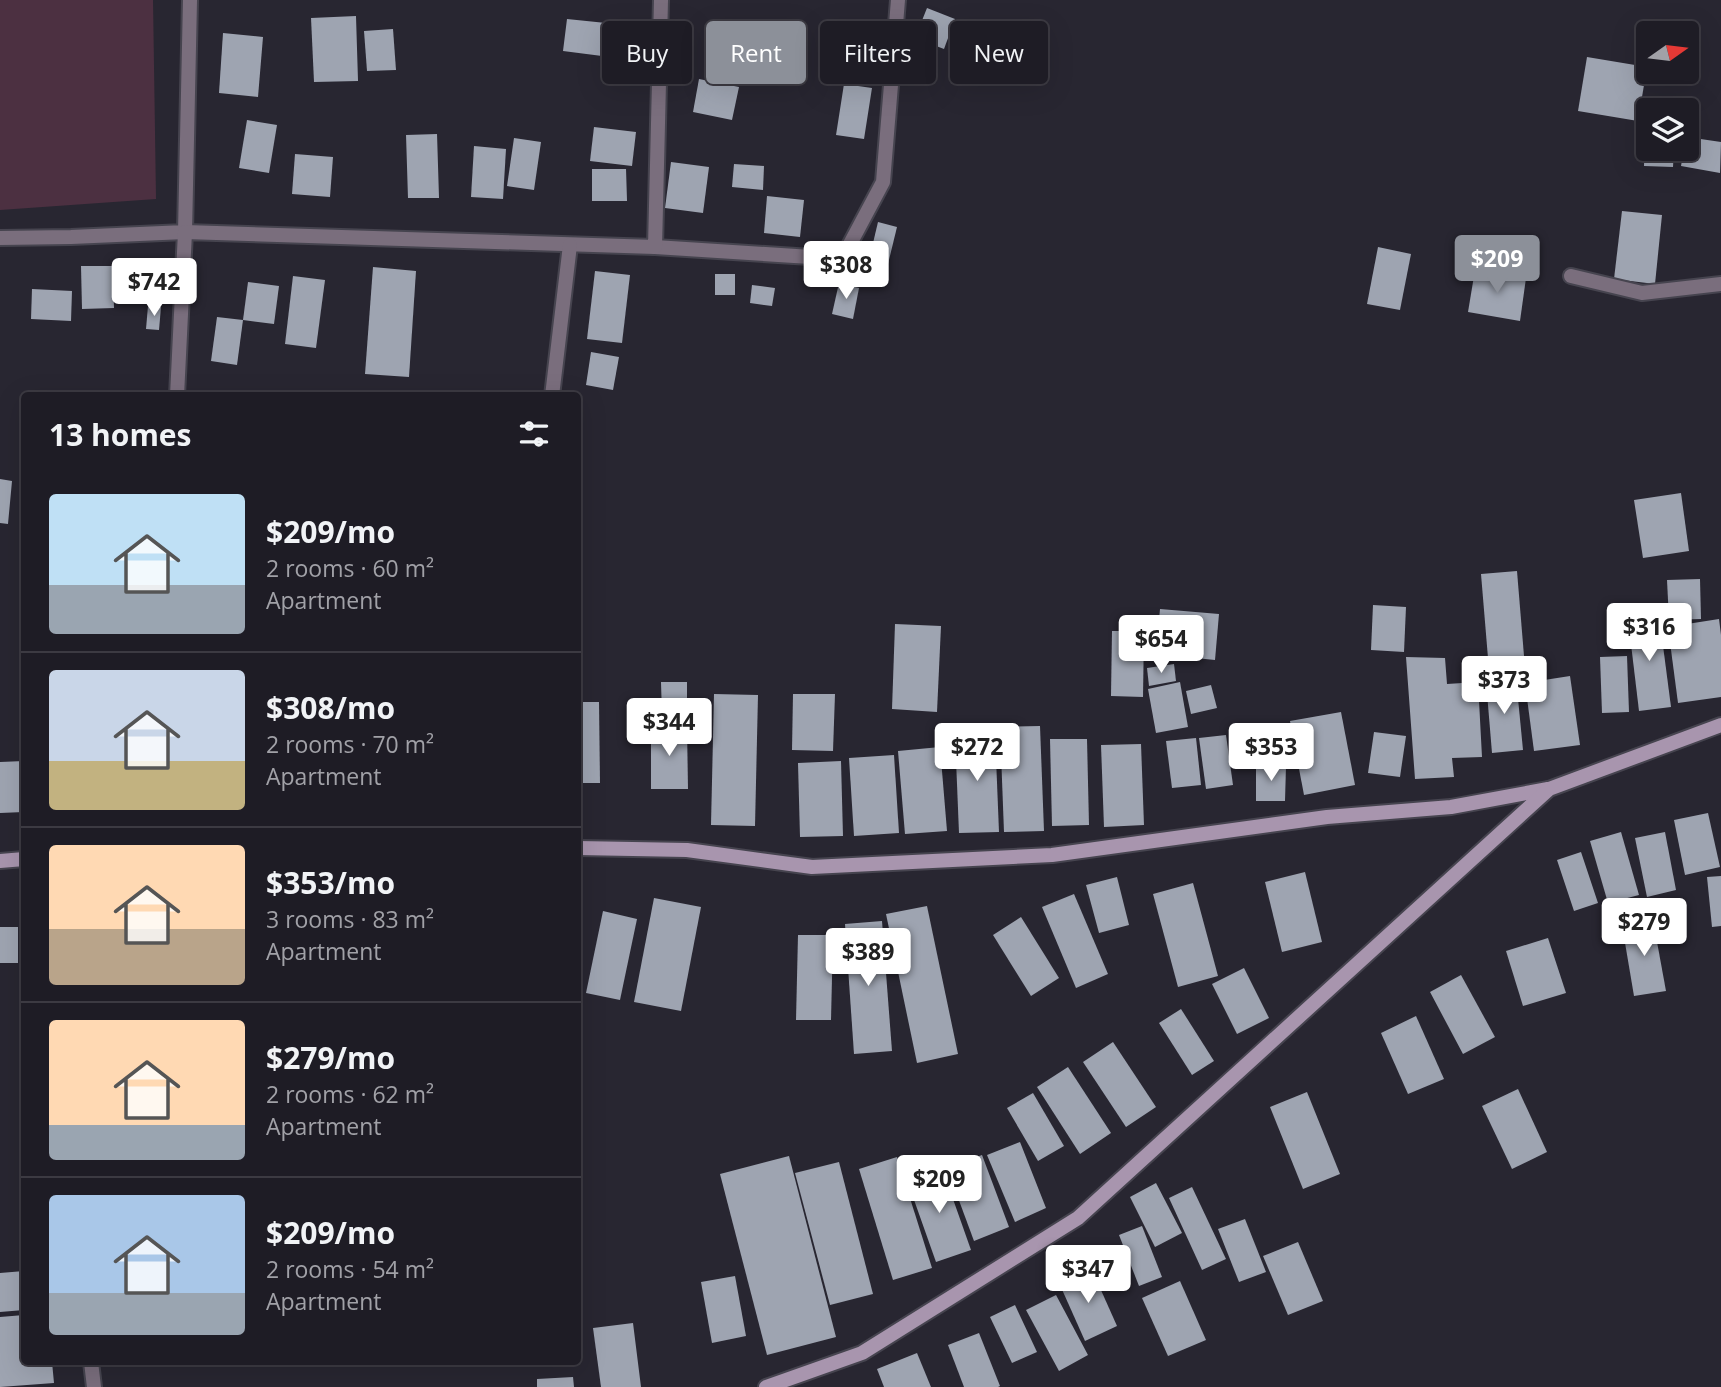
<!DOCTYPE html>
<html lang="en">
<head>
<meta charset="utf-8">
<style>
  :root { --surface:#1e1c25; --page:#26252d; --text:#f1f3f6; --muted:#a1a1a7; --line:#3c3a42; --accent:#8c9099 }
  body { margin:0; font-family:"Open Sans",sans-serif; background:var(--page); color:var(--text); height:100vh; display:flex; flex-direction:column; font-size:26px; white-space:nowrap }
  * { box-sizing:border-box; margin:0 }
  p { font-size:23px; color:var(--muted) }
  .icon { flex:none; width:38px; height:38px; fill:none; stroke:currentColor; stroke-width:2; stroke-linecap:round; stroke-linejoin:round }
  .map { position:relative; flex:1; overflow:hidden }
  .details { position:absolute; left:21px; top:392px; width:560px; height:973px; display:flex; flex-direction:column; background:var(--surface); border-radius:7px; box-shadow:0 7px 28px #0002,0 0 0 2px var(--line) }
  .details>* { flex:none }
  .top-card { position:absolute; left:602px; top:21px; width:665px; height:63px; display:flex; gap:14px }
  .needle { width:46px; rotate:76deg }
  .fabs { position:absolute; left:1636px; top:21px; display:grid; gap:14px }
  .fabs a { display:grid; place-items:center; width:63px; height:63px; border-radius:7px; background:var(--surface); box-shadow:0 7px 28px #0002,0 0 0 2px var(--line); font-size:35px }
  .price { position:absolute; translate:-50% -60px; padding:0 16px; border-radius:7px; background:#fff; color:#222; font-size:23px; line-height:46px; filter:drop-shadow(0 2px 4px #0008) }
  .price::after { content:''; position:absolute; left:50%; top:42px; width:21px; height:16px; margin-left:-10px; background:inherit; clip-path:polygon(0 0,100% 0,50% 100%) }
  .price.active { background:var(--accent); color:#fff }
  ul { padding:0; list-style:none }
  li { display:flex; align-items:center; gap:21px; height:175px; padding:0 28px }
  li+li { border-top:2px solid var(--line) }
  li span { display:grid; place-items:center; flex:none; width:196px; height:140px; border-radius:7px; color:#555 }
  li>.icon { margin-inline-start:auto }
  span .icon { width:84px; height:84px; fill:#fffc; stroke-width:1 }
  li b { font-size:30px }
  h2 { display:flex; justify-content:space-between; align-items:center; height:84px; padding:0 28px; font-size:30px }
  .tag { padding:0 24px; border-radius:7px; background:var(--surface); box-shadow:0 7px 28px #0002,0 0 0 2px var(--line); font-size:24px; line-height:63px }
  .tag.active { background:var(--accent); color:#fff }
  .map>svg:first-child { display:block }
</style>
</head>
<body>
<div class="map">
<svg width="1721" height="1387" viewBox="0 0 1721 1387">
  <rect width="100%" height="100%" fill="#282631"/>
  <path fill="#4c3041" d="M 0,0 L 153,0 L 156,199 L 0,210 Z"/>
  <g fill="#9ea4b1">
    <path d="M 927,8 L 955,19 L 944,49 L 915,38 Z"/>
    <path d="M 356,16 L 358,81 L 314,82 L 311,18 Z"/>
    <path d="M 567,19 L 606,23 L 602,56 L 563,51 Z"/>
    <path d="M 393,29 L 396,70 L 367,71 L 364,31 Z"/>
    <path d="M 223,33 L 263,37 L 258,97 L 219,93 Z"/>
    <path d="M 1587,57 L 1647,67 L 1638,121 L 1578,111 Z"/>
    <path d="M 699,79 L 739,87 L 732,120 L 693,112 Z"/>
    <path d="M 844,84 L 872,88 L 864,139 L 836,135 Z"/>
    <path d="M 247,120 L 277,125 L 269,173 L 239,168 Z"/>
    <path d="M 594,127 L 636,132 L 632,166 L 590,161 Z"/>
    <path d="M 1645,129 L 1648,129 L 1648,149 L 1674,149 L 1673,167 L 1644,166 Z"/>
    <path d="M 437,134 L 439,198 L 408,198 L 406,135 Z"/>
    <path d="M 1687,137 L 1721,142 L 1720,173 L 1681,166 L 1684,149 L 1687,149 Z"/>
    <path d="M 514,138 L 541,142 L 534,190 L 507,186 Z"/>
    <path d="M 474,146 L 506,149 L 503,199 L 471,197 Z"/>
    <path d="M 295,154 L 333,157 L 330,197 L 292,194 Z"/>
    <path d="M 671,162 L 709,167 L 703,213 L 665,208 Z"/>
    <path d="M 734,164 L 764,166 L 763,190 L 732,187 Z"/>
    <path d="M 592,169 L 626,169 L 627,201 L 592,201 Z"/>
    <path d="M 767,196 L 804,200 L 800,237 L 764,233 Z"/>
    <path d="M 1622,211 L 1662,215 L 1655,284 L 1614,279 Z"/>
    <path d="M 878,222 L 897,227 L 888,264 L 869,260 Z"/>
    <path d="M 1378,247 L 1411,254 L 1400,310 L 1367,304 Z"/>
    <path d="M 81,266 L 113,266 L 114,308 L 82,309 Z"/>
    <path d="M 373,267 L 416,271 L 409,377 L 365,374 Z"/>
    <path d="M 1475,270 L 1526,278 L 1520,321 L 1468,312 Z"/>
    <path d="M 595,271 L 630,275 L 622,343 L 587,339 Z"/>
    <rect x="715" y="274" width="20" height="21"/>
    <path d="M 293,276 L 325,280 L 316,348 L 285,344 Z"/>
    <path d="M 248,282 L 279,286 L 274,324 L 243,320 Z"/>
    <path d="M 839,283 L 859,288 L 853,319 L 832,314 Z"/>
    <path d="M 752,285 L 775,288 L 772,306 L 750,303 Z"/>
    <path d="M 32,289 L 72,291 L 71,321 L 31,319 Z"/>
    <path d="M 148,306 L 161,307 L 159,330 L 146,329 Z"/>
    <path d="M 217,317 L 243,320 L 237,365 L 211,361 Z"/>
    <path d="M 591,352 L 619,357 L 613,390 L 586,385 Z"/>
    <path d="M 0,479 L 12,481 L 8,524 L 0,523 Z"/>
    <path d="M 1681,493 L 1689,551 L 1643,558 L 1634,500 Z"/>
    <path d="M 1517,571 L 1524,656 L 1488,658 L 1481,574 Z"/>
    <path d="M 1700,579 L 1701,619 L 1669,620 L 1667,580 Z"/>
    <path d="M 1373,605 L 1406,607 L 1404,652 L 1371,650 Z"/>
    <path d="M 1160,609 L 1219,614 L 1215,660 L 1156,654 Z"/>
    <path d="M 1659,615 L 1671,707 L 1639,711 L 1628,619 Z"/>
    <path d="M 1719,619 L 1721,635 L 1721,697 L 1678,703 L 1668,627 Z"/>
    <path d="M 895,624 L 941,626 L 937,712 L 892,709 Z"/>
    <path d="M 1112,631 L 1144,631 L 1143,697 L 1111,696 Z"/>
    <path d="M 1627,656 L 1629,712 L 1602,713 L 1600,657 Z"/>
    <path d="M 1406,657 L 1445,658 L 1447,684 L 1478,682 L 1482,757 L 1452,758 L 1454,777 L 1415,779 Z"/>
    <path d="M 1174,664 L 1176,681 L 1149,686 L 1147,668 Z"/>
    <path d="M 1570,676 L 1580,745 L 1534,751 L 1525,683 Z"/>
    <path d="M 1516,678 L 1523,750 L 1492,753 L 1486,681 Z"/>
    <path d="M 661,682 L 687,682 L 687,715 L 662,716 Z"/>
    <path d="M 1180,682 L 1188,727 L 1156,733 L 1148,689 Z"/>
    <path d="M 1211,685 L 1217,708 L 1191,714 L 1186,691 Z"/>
    <path d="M 714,694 L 758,695 L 755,826 L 711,825 Z"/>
    <path d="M 793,694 L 835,694 L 833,751 L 792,750 Z"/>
    <path d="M 578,702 L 599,702 L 600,783 L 578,783 Z"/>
    <path d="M 1341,712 L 1355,785 L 1304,795 L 1290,721 Z"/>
    <path d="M 1040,726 L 1044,831 L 1004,832 L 1000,727 Z"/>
    <path d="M 651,727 L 687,727 L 688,789 L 651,789 Z"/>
    <path d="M 1374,732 L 1406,736 L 1400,777 L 1368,773 Z"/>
    <path d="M 995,733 L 999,832 L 959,833 L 955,735 Z"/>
    <path d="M 1226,735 L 1233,785 L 1206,789 L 1199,738 Z"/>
    <path d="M 1196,738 L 1201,785 L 1172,788 L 1166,741 Z"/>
    <path d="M 1050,739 L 1087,739 L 1089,825 L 1052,826 Z"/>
    <path d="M 1141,744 L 1144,825 L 1104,827 L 1101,745 Z"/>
    <path d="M 940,747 L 947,831 L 905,834 L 898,751 Z"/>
    <path d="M 894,755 L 899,833 L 854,836 L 849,758 Z"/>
    <path d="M 24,761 L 24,812 L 0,813 L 0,762 Z"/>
    <path d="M 841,761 L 843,836 L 800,837 L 798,763 Z"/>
    <path d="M 1256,766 L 1286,766 L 1285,801 L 1256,801 Z"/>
    <path d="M 1708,813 L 1720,867 L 1685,875 L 1674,820 Z"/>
    <path d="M 1621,832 L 1639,895 L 1608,903 L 1590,841 Z"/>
    <path d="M 1665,832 L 1676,890 L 1647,897 L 1635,838 Z"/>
    <path d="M 1581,852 L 1598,903 L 1574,911 L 1557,860 Z"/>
    <path d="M 1305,872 L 1322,942 L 1282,952 L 1265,882 Z"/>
    <path d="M 1721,876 L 1721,926 L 1712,927 L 1707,877 Z"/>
    <path d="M 1117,877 L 1129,925 L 1099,933 L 1086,885 Z"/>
    <path d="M 1193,883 L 1218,976 L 1178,987 L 1153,894 Z"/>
    <path d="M 1074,894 L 1108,974 L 1076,988 L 1042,907 Z"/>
    <path d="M 654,898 L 701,907 L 681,1011 L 634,1002 Z"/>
    <path d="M 927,906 L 958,1054 L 917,1063 L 886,914 Z"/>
    <path d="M 603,911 L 637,919 L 620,1000 L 586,993 Z"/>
    <path d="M 1021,917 L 1059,978 L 1031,996 L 993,935 Z"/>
    <path d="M 1653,920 L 1666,991 L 1634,996 L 1622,925 Z"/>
    <path d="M 882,921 L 892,1051 L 854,1054 L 845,924 Z"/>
    <rect x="0" y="927" width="18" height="36"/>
    <path d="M 798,935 L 833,935 L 831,1020 L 796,1020 Z"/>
    <path d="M 1548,938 L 1566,993 L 1523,1006 L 1506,951 Z"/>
    <path d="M 1244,968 L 1269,1018 L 1237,1034 L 1212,984 Z"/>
    <path d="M 1461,975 L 1495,1037 L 1463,1054 L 1430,992 Z"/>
    <path d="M 1181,1009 L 1214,1061 L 1192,1075 L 1159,1023 Z"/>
    <path d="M 1416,1016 L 1444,1079 L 1408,1094 L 1381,1033 Z"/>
    <path d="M 1113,1042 L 1156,1107 L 1126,1127 L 1083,1062 Z"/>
    <path d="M 1068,1067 L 1111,1133 L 1080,1154 L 1037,1087 Z"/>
    <path d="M 1518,1089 L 1547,1152 L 1512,1169 L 1482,1106 Z"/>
    <path d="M 1307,1092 L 1340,1174 L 1303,1189 L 1270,1107 Z"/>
    <path d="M 1033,1093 L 1064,1146 L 1038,1161 L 1007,1108 Z"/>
    <path d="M 1020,1142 L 1046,1208 L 1015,1222 L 987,1155 Z"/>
    <path d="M 982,1155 L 1009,1227 L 974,1241 L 947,1168 Z"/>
    <path d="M 789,1156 L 836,1337 L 767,1355 L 720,1174 Z"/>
    <path d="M 897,1157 L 932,1268 L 893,1280 L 859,1169 Z"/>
    <path d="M 839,1162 L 873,1294 L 830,1305 L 795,1173 Z"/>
    <path d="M 942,1168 L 971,1250 L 936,1262 L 907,1180 Z"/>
    <path d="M 1156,1183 L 1182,1233 L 1155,1247 L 1130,1197 Z"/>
    <path d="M 1192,1187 L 1226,1259 L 1202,1270 L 1169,1198 Z"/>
    <path d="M 1245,1219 L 1266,1272 L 1239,1282 L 1218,1229 Z"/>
    <path d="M 1142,1226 L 1162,1277 L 1139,1286 L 1119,1235 Z"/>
    <path d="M 1298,1242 L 1323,1301 L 1288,1315 L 1263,1256 Z"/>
    <path d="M 1092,1270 L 1117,1326 L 1085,1341 L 1060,1285 Z"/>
    <path d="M 24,1271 L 24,1310 L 0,1312 L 0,1273 Z"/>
    <path d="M 735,1276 L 746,1336 L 712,1343 L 701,1282 Z"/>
    <path d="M 1180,1281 L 1206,1340 L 1168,1356 L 1142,1298 Z"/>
    <path d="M 1056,1295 L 1088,1355 L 1059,1371 L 1026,1310 Z"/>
    <path d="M 1015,1305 L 1037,1352 L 1012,1363 L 990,1317 Z"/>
    <path d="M 24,1315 L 24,1362 L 52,1362 L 54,1383 L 0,1387 L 0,1317 Z"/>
    <path d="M 633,1323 L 641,1387 L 601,1387 L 593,1328 Z"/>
    <path d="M 979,1333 L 1000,1386 L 998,1387 L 964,1387 L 948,1345 Z"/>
    <path d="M 917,1353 L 931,1387 L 884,1387 L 877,1369 Z"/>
    <path d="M 125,1362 L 164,1362 L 164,1365 L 125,1367 Z"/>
    <path d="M 573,1377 L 574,1387 L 537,1387 L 537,1379 Z"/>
  </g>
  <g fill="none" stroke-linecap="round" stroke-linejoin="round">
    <defs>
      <g id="street">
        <path d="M 0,238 L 71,237 L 185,232 L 190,0"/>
        <path d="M 655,247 L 842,259 L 883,182 L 898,0"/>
        <path d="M 1571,276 L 1642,293 L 1721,284"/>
        <path d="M 177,396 L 185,232 L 655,247 L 661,0"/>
        <path d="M 552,396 L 570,245"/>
        <path d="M 91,1362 L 94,1387"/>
      </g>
      <g id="secondary">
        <path d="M 578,848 L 687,850 L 812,867 L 1052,855 L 1327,817 L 1451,807 L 1548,789"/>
        <path d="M 0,861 L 24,859"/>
        <path d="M 766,1387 L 862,1353 L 1078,1218 L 1549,789 L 1721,725"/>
      </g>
    </defs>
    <use href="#street" stroke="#46444f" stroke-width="18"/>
    <use href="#secondary" stroke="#46444f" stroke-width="18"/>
    <use href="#street" stroke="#7a6e7d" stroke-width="14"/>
    <use href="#secondary" stroke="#a895ae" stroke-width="14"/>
  </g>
</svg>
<div class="fabs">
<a><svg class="needle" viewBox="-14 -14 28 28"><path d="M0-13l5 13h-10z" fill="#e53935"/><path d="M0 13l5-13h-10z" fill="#a1a1a7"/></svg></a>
<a><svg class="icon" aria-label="layers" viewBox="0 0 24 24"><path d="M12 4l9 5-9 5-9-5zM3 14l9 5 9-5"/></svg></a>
</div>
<b class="price active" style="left:1497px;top:295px">$209</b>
<b class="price" style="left:846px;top:301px">$308</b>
<b class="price" style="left:154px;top:318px">$742</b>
<b class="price" style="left:1649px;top:663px">$316</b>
<b class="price" style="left:1161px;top:675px">$654</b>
<b class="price" style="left:1504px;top:716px">$373</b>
<b class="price" style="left:669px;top:758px">$344</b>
<b class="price" style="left:977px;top:783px">$272</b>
<b class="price" style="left:1271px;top:783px">$353</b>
<b class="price" style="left:1644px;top:958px">$279</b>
<b class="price" style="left:868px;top:988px">$389</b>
<b class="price" style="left:939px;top:1215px">$209</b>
<b class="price" style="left:1088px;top:1305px">$347</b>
<div class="top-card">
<a class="tag">Buy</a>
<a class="tag active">Rent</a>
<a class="tag">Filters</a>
<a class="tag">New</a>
</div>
<section class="details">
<h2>13 homes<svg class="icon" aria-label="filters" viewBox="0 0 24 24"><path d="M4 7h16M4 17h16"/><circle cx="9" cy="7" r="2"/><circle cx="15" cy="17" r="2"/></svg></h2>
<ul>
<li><span style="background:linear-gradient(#bfe0f5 65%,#9aa5b1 0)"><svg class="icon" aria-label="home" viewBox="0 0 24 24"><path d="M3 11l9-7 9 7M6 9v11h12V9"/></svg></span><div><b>$209/mo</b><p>2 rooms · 60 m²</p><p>Apartment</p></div></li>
<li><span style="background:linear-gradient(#c9d6e8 65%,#c2b280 0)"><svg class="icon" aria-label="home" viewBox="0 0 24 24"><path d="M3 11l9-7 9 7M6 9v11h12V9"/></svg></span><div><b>$308/mo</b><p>2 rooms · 70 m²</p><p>Apartment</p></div></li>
<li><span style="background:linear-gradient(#ffd9b3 60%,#b9a48a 0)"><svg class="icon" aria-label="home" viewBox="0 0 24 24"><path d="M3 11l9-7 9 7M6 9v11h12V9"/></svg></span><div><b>$353/mo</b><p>3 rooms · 83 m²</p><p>Apartment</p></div></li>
<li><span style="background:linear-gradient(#ffd9b3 75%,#9aa5b1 0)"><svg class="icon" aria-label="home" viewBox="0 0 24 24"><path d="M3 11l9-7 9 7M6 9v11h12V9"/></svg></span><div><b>$279/mo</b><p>2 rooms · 62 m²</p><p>Apartment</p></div></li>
<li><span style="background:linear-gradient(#a9c7e8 70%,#9aa5b1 0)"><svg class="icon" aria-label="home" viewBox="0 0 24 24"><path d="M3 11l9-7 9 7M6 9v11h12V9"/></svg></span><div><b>$209/mo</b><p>2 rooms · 54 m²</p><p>Apartment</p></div></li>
</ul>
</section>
</div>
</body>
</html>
